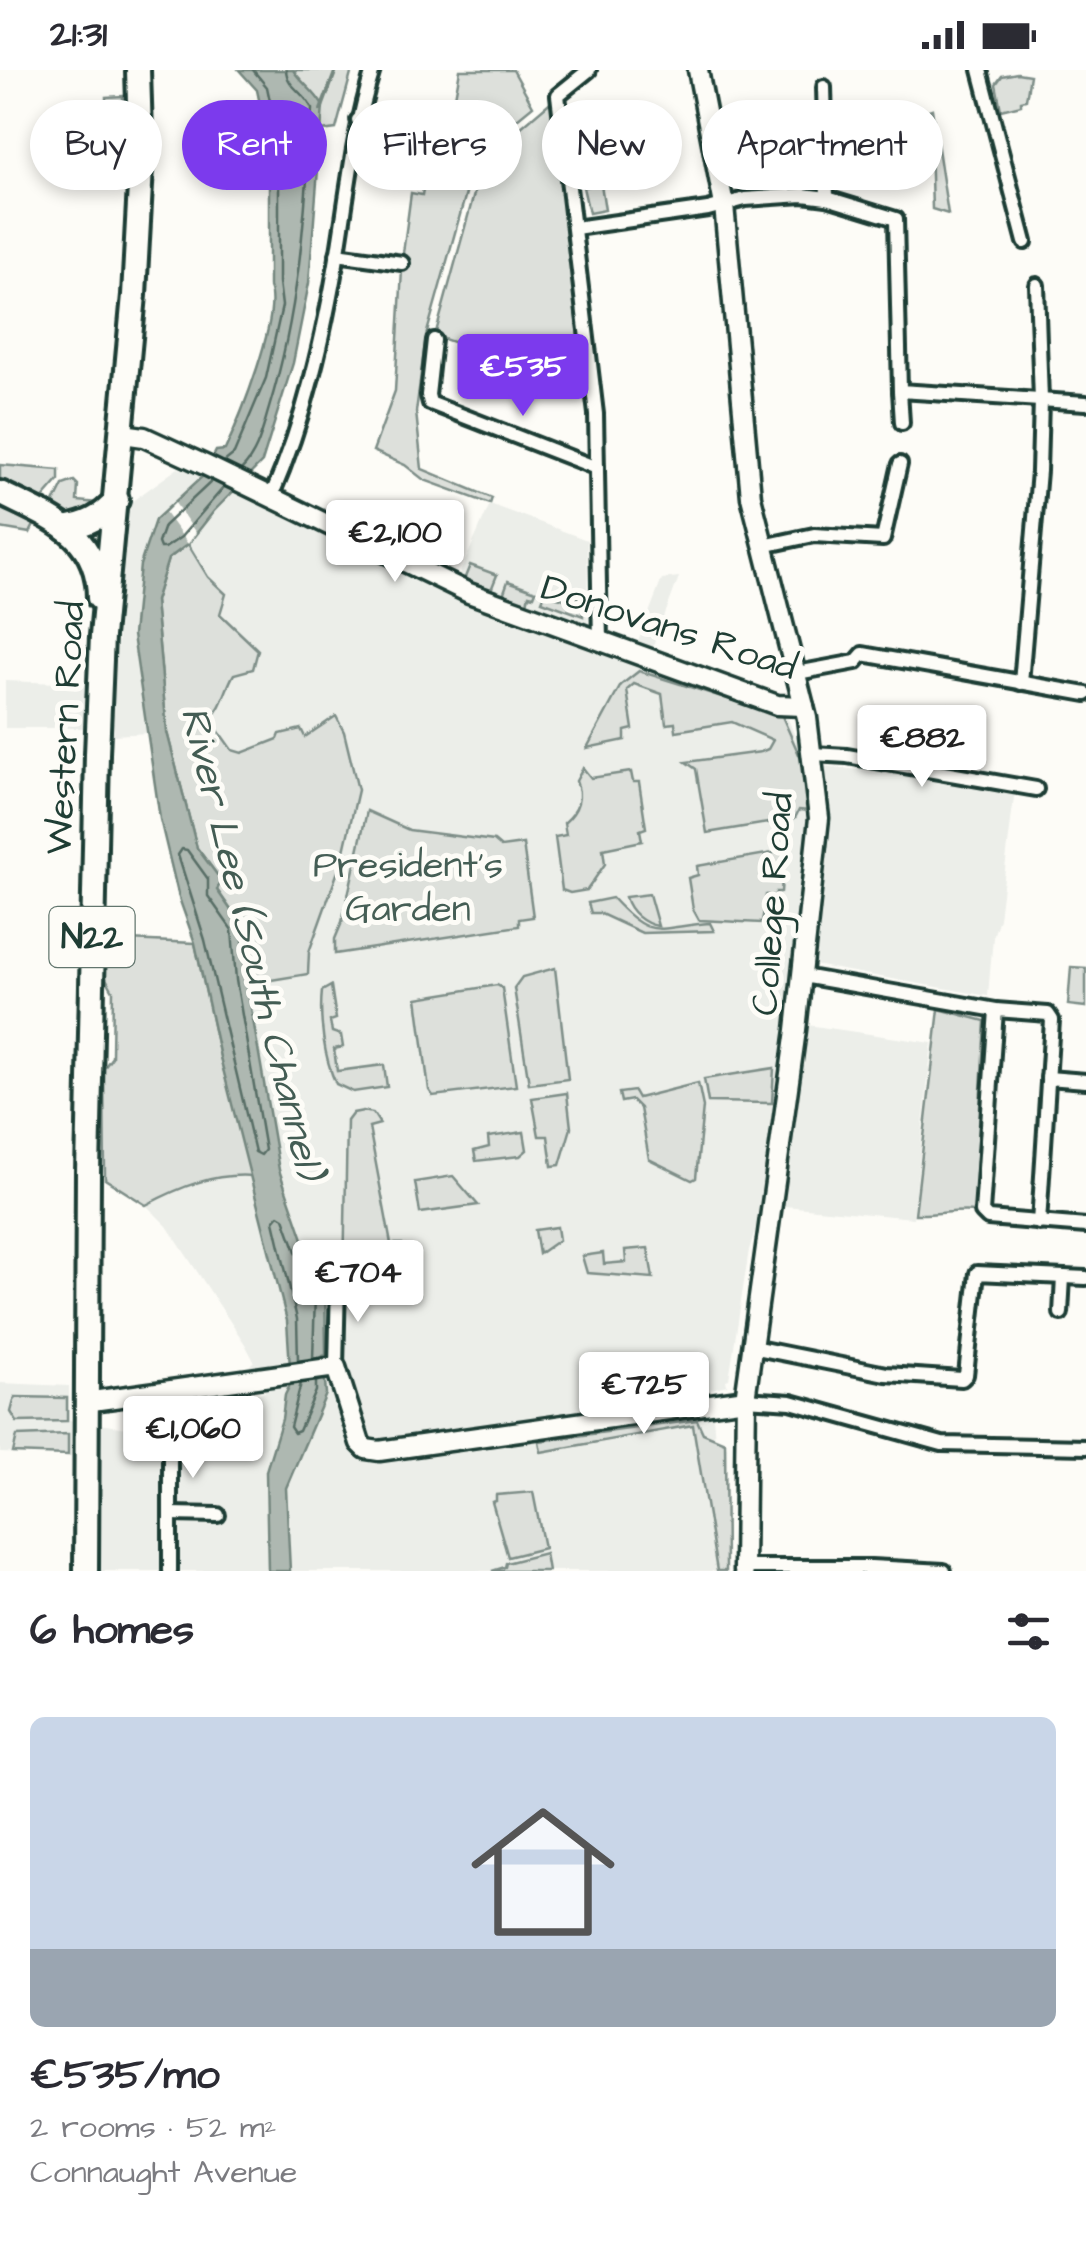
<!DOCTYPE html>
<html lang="en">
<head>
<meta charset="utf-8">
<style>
  :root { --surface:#fff; --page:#f2f2f3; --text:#2b2b33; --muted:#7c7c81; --accent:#7c3aed }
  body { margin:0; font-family:"Architects Daughter",sans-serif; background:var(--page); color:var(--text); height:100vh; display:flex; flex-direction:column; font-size:38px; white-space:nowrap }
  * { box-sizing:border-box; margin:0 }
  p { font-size:32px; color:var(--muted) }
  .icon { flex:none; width:55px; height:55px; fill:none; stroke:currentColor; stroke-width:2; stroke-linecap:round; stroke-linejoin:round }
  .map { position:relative; height:1501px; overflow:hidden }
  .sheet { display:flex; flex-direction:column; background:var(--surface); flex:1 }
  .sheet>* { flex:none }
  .banner { position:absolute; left:30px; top:30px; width:1028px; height:90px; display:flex; gap:20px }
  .price { position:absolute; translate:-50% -85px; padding:0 22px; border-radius:10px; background:#fff; color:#222; font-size:32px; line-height:65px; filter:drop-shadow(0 2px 5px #0008) }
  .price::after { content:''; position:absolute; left:50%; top:60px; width:30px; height:22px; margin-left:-15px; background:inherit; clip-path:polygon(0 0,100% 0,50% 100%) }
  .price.on { background:var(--accent); color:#fff }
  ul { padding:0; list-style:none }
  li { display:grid; align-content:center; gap:20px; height:530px; padding:0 30px }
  li span { display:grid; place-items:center; height:310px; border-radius:15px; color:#555 }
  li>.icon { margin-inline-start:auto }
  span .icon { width:180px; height:180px; fill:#fffc; stroke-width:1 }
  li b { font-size:42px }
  h2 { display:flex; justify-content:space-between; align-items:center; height:120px; padding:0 30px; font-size:42px }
  .tag { padding:0 35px; border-radius:45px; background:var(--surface); box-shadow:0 5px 15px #0003; font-size:35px; line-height:90px }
  .tag.on { background:var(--accent); color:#fff }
  .status { display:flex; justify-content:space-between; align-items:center; height:70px; padding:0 50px; background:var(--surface); direction:ltr }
  .status svg { height:28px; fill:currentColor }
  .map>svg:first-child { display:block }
</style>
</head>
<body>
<div class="status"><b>21:31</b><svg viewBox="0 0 49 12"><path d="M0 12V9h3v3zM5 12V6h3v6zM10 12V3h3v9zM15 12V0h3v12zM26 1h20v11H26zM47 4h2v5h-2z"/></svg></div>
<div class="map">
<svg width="1086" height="1501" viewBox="0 0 1086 1501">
  <rect width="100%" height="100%" fill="#fdfcf7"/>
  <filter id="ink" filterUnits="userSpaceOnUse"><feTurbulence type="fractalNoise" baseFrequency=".01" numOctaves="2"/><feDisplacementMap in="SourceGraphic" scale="20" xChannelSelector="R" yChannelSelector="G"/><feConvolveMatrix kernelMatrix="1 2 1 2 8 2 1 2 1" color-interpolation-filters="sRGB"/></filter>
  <g filter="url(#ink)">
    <path fill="#eceee9" d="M 178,398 L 204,405 L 450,526 L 490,434 L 587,470 L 588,552 L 583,573 L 631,590 L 662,509 L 679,507 L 644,600 L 782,644 L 788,649 L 806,694 L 938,709 L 945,632 L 977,638 L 966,712 L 1015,719 L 999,848 L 993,867 L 988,926 L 814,895 L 807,955 L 932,973 L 913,1148 L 763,1134 L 749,1180 L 729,1309 L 726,1310 L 727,1315 L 711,1319 L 715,1372 L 727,1376 L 726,1501 L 100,1501 L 101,1387 L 0,1383 L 0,1313 L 69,1316 L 69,1350 L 127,1358 L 161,1359 L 162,1354 L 181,1355 L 182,1331 L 265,1322 L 250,1295 L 254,1291 L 245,1274 L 167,1156 L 146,1135 L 105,1109 L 104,998 L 112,987 L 113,921 L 109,916 L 105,869 L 195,873 L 221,810 L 166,662 L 113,665 L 110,658 L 5,658 L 5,611 L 115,615 L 124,460 L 131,432 Z"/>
    <g fill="#dde0db" stroke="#7e8e88" stroke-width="2.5">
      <path d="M 293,0 L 352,0 L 336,59 L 321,61 C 324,17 312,31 293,0 Z"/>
      <path d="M 460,0 L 513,0 L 533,36 L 489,72 L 472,102 L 426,266 L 416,342 L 422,399 L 492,428 L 490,434 L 424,410 L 405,395 L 373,381 L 395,321 L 403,183 L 411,123 L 422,125 L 431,70 L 447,71 Z"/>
      <path d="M 1017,3 L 1030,5 L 1026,30 L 1021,31 L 1021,35 L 1001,40 L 996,14 L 1002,6 Z"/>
      <path d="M 123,26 L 123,64 L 106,65 L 106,27 Z"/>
      <path d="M 554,29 L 583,316 L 435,266 L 476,117 L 493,81 Z"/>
      <path d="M 932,39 L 948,144 L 932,139 L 929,40 Z"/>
      <path d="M 124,73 L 122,116 L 96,108 L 96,97 L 106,96 L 106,74 Z"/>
      <path d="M 601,114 L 605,140 L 589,143 L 583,117 Z"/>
      <path d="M 0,395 L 59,400 L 59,410 L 39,433 L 0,413 Z"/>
      <path d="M 74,411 L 78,415 L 77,431 L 97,433 L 97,442 L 73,449 L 51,439 L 63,415 Z"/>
      <path d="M 0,434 L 36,451 L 30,463 L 0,458 Z"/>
      <path d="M 188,474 L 208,507 L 226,524 L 220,544 L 258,580 L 253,599 L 234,604 C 225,619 223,637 210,649 L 232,680 L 242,683 L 278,669 L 280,664 L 301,659 L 305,667 L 336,646 L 344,662 L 358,720 L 342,790 L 309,882 L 308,904 L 265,911 L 246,909 L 242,856 L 217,820 L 221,810 L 197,778 L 167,662 L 155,531 L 168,489 Z"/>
      <path d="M 470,495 L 497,505 L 491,520 L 464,510 Z"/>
      <path d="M 508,511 L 536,521 L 534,526 L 529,525 L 527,533 L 503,525 Z"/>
      <path d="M 582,522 L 583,546 L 542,531 L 544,526 L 551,525 L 574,532 Z"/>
      <path d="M 639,601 L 782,646 L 805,698 L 810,741 L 799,740 L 795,748 L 786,750 L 707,763 L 696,699 L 686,692 L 761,682 L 768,679 L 773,670 L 732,652 L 676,661 L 675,653 L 666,654 L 662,624 L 634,614 L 627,620 L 633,659 L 625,661 L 625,670 L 587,678 L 621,615 Z"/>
      <path d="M 583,698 L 591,708 L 631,702 L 633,712 L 639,712 L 646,758 L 640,760 L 642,771 L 603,779 L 605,794 L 587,820 L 570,823 L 562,820 L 555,767 L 566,765 L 564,753 C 578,741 583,728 576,711 Z"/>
      <path d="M 367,741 L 409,760 L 494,771 L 501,777 L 523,774 L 533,847 L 519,849 L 519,856 L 335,884 L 335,869 L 342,852 Z"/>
      <path d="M 784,781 L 781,822 L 776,822 L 775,826 L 766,825 L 762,853 L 699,850 L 693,839 L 688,808 L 698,805 L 697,796 Z"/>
      <path d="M 649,824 L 658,856 C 644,854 629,842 625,827 Z"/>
      <path d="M 612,828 C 652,872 656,857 710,853 L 714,861 L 642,863 L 599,843 L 591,843 L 588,833 Z"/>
      <path d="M 105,869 L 195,873 L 220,987 L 253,1106 C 213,1103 180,1117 146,1135 L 105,1109 L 104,998 L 112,987 L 113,921 L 102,901 Z"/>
      <path d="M 1071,897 L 1086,898 L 1086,937 L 1068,935 Z"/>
      <path d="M 555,898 L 568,1009 L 529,1014 L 514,918 L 522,907 Z"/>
      <path d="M 497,915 L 502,918 L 516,1016 L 433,1026 L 429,1020 L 417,928 Z"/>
      <path d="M 331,916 L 336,949 L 330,951 L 332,962 L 341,965 L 343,977 L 334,979 L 337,1001 L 384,995 L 387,1017 L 353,1022 L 336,1014 C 324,988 319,949 322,921 Z"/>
      <path d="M 939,939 L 985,951 L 974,1142 C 954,1140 936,1145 915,1144 Z"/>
      <path d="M 774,998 L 772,1033 L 708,1032 L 704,1009 Z"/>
      <path d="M 698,1013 L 703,1037 L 696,1108 L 692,1110 L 649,1089 L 640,1038 L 632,1030 L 621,1032 L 619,1023 L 634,1021 L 638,1028 Z"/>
      <path d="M 567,1023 L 571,1058 L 560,1095 L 552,1096 L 548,1066 L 539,1066 L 532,1028 Z"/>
      <path d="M 363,1041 L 373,1043 L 380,1054 L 369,1057 L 391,1174 L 402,1174 L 402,1180 L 375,1186 L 379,1205 L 344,1209 L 347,1051 L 353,1043 Z"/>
      <path d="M 524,1062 L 527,1080 L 520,1086 L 476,1091 L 474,1081 L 489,1077 L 488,1067 Z"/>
      <path d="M 453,1106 L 478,1135 L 420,1143 L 415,1112 Z"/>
      <path d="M 557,1157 L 559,1170 L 539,1184 L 535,1160 Z"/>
      <path d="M 648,1178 L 653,1208 L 587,1203 L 582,1186 L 603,1183 L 604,1194 L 626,1192 L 625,1180 Z"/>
      <path d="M 15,1327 L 67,1328 L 67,1351 L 17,1352 L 11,1342 Z"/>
      <path d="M 697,1350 L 703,1363 L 725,1372 L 726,1501 L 717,1501 L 693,1355 L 541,1382 L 539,1371 Z"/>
      <path d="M 68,1364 L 68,1385 L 13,1383 L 17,1366 Z"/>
      <path d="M 533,1422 L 544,1478 L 508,1487 L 492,1432 L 496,1431 L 496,1425 Z"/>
      <path d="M 545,1483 L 548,1501 L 492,1501 L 505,1497 L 506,1493 Z"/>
    </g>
    <path fill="#aeb8b1" stroke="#75877f" stroke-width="2.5" d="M 239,0 L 293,0 C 302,14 315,21 323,36 L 309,213 L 293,293 L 262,392 L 214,441 L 188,474 L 168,489 L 155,531 L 167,662 L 197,778 L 221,810 L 217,820 L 242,856 L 246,909 L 279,1100 L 318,1212 L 325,1211 L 326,1285 L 323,1286 L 326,1324 L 286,1418 L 290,1501 L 268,1501 L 266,1401 L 282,1349 L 285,1325 L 291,1313 L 287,1251 L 220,987 L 195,873 L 179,828 L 160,749 L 133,565 L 140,495 L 155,450 L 204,405 L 216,381 L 225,380 C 239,350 282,245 269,217 L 269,76 L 257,20 Z"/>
    <path fill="#fdfcf7" d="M 175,433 L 196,463 L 188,474 L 165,443 Z"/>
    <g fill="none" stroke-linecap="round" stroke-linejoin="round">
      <g stroke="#586e66" stroke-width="2.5">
        <path d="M 224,392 L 234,384 L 266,308 L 282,236 L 279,212 L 279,74 L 267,17 L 253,0"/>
        <path d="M 241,400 C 258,383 262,361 269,338 C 300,237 305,143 312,39 C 306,23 287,18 286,0"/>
        <path d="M 212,411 L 164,456 L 158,473 L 160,478 L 165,478 L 181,467 L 224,417"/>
        <path d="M 182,779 L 187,780 L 208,809 L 208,826 L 232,860 L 236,910 L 265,1080 L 261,1085 L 255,1082 L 205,870 L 178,785 Z"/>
        <path d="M 298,1291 L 297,1249 L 274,1151 L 279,1145 L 284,1148 L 308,1215 L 315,1224 L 313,1289"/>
        <path d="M 301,1313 L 290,1357 L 294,1363 L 299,1361 L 316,1321 L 316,1311"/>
      </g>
      <path stroke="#75877f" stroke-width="4" d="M 321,40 L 336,0"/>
      <defs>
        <g id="street">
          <path d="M 589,0 L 558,25 L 596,344 L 600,573"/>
          <path d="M 980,0 L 1025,172"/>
          <path d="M 824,17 L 827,128"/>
          <path d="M 358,50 L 445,63"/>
          <path d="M 718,99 L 785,90"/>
          <path d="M 575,158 L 708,139 L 745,129 L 803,125 L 827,128 L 896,149 L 900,321 L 1086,333"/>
          <path d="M 337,184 L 402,193"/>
          <path d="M 434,270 L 428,325 L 430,333 L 597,398"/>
          <path d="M 900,321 L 902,353"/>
          <path d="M 271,427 C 305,349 324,266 338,182 C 348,120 354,60 373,0"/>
          <path d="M 763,476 L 814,465 L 883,469 L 900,394"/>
          <path d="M 797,603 L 856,592 L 863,584 L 1086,624"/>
          <path d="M 1021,613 L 1039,401 L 1041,330 L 1037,215"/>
          <path d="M 813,684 L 847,686 L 1036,719"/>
          <path d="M 803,906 L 996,940 L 1048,944 L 1052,950 L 1039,1153"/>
          <path d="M 996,940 L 982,1142 L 988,1148 L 1086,1156"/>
          <path d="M 1048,1008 L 1086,1011"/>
          <path d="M 1061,1243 L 1063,1207"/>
          <path d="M 752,1277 L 886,1304 L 962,1309 L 966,1305 L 977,1203 L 1086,1208"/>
          <path d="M 336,1297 L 338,1211"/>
          <path d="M 746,1329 L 791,1332 L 942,1374 L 1086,1377"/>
          <path d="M 171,1444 L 218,1445"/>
          <path d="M 744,1497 L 871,1497 L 944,1501"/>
          <path d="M 170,1501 L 170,1321"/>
        </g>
        <g id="secondary">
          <path d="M 698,0 L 724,135 L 751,427 L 807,648 L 819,748 L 796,960 L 746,1322 L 744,1501"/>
          <path d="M 123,364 L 144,367 L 207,396 L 469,523 L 777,635 L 804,636"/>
          <path d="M 85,1332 L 336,1297 L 360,1373 L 366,1379 L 379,1381 L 746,1329"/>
        </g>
        <g id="highway">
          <path d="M 0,423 C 50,448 99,463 99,528"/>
          <path d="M 65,458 C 89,454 100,448 117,430"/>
          <path d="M 86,1501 L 88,1103 L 97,684 L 102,566 L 134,225 L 141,97 L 138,0"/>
        </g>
      </defs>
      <use href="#street" stroke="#1f3d34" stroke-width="20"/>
      <use href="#secondary" stroke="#1f3d34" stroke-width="25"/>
      <use href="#highway" stroke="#1f3d34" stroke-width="30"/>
      <use href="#street" stroke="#fdfcf7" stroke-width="12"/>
      <use href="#secondary" stroke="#fdfcf7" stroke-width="18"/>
      <use href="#highway" stroke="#fdfcf7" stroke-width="22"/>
    </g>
  </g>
  <g text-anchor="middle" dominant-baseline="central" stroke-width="10" stroke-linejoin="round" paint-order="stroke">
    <rect fill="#fdfcf7" stroke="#62766e" stroke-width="2.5" x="49.5" y="837" width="85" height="60" rx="8"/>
    <g font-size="35" font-weight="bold" fill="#1f3d34">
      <text x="92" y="867">N22</text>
    </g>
    <g font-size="38" fill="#1f3d34" stroke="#fdfcf7">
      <text transform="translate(669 558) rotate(18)">Donovans Road</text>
      <text transform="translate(66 658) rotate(-87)">Western Road</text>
      <text transform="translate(773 834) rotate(-86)">College Road</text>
    </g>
    <g font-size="38" fill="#455e55" stroke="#fdfcf7">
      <text x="408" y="796">President's<tspan x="408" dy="44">Garden</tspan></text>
    </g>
    <g font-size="40" font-style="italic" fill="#435c53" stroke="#fdfcf7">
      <text transform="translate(251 873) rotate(76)">River Lee (South Channel)</text>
    </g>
  </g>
</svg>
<b class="price on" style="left:523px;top:349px">€535</b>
<b class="price" style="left:395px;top:515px">€2,100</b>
<b class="price" style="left:922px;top:720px">€882</b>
<b class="price" style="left:358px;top:1255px">€704</b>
<b class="price" style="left:644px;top:1367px">€725</b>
<b class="price" style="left:193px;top:1411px">€1,060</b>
<div class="banner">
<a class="tag">Buy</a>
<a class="tag on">Rent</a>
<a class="tag">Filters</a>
<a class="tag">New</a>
<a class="tag">Apartment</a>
</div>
</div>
<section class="sheet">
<h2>6 homes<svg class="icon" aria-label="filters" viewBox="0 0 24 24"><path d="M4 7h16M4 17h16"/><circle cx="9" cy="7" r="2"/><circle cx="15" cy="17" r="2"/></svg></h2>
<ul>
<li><span style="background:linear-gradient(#c9d6e8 75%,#9aa5b1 0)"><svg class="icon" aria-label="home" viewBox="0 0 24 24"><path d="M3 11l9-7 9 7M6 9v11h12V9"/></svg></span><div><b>€535/mo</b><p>2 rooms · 52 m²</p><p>Connaught Avenue</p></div></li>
</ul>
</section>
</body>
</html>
